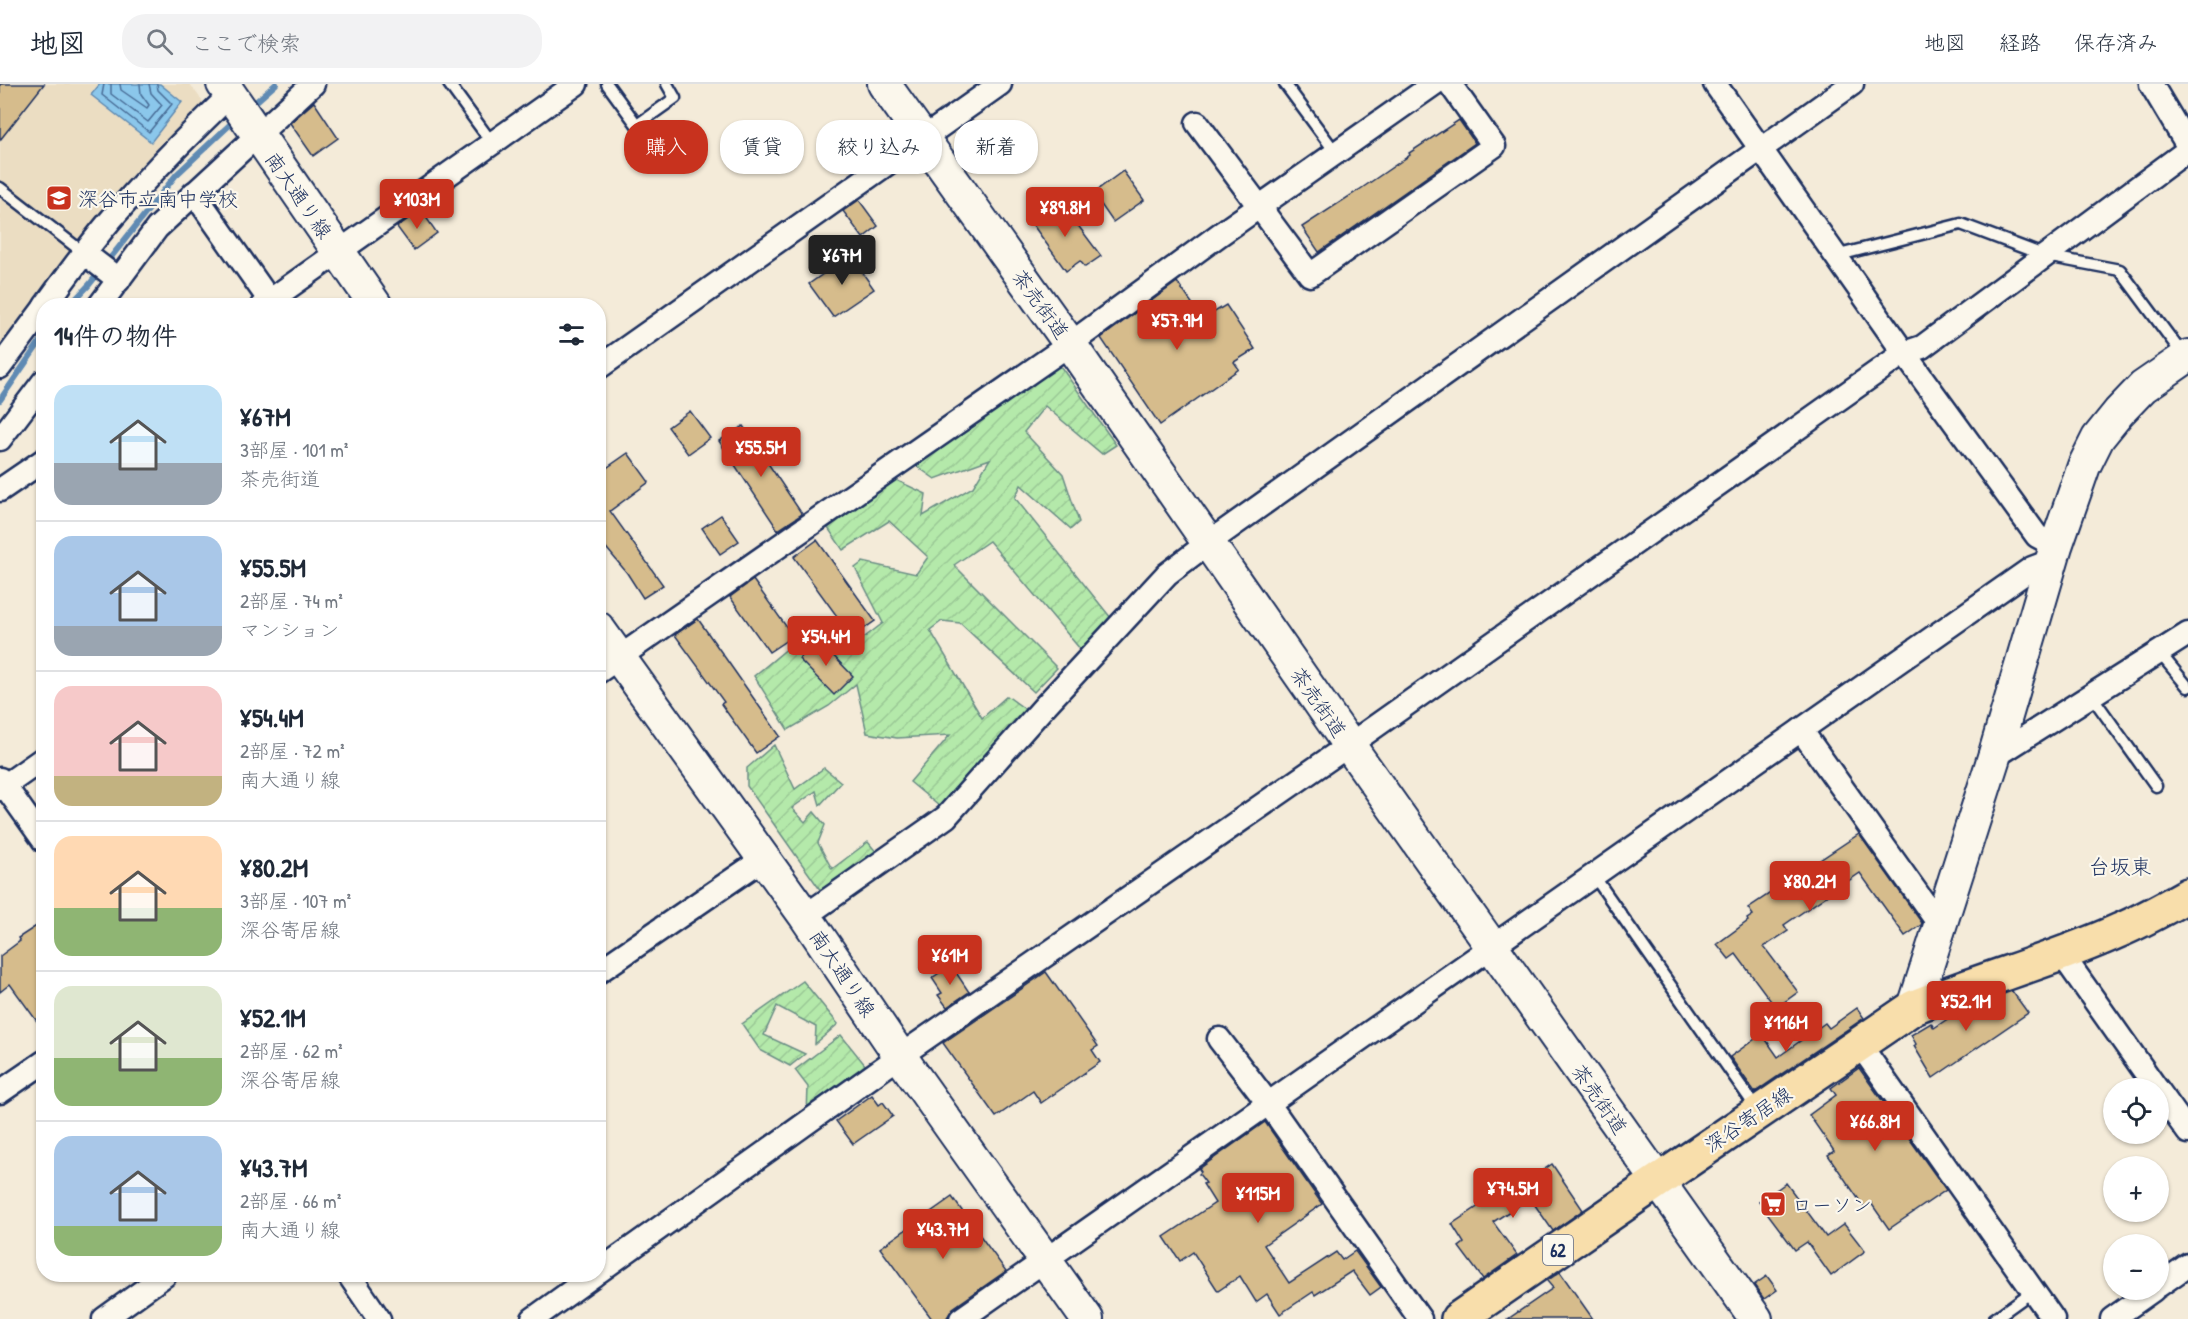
<!DOCTYPE html>
<html lang="ja">
<head>
<meta charset="utf-8">
<style>
  :root { --surface:#fff; --page:#f2f2f3; --text:#1f2937; --muted:#747a83; --line:#e0e1e3; --accent:#c8321e }
  body { margin:0; font-family:"Patrick Hand","Klee One",sans-serif; background:var(--page); color:var(--text); height:100vh; display:flex; flex-direction:column; font-size:22px; white-space:nowrap }
  * { box-sizing:border-box; margin:0 }
  p { font-size:20px; color:var(--muted) }
  .icon { flex:none; width:33px; height:33px; fill:none; stroke:currentColor; stroke-width:2; stroke-linecap:round; stroke-linejoin:round }
  .map { position:relative; flex:1; overflow:hidden }
  .panel { position:absolute; left:36px; top:214px; width:570px; height:984px; display:flex; flex-direction:column; background:var(--surface); border-radius:24px; box-shadow:0 2px 4px #0004 }
  .panel>* { flex:none }
  .top-card { position:absolute; left:624px; top:36px; width:570px; height:54px; display:flex; gap:12px }
  .fabs { position:absolute; left:2103px; top:994px; display:grid; gap:12px }
  .fabs a { display:grid; place-items:center; width:66px; height:66px; border-radius:50%; background:var(--surface); box-shadow:0 2px 4px #0004; font-size:30px }
  .price { position:absolute; translate:-50% -51px; padding:0 14px; border-radius:6px; background:var(--accent); color:#fff; font-size:20px; line-height:39px; filter:drop-shadow(0 2px 3px #0008) }
  .price::after { content:''; position:absolute; left:50%; top:36px; width:18px; height:14px; margin-left:-9px; background:inherit; clip-path:polygon(0 0,100% 0,50% 100%) }
  .price.on { background:#222; color:#fff }
  ul { padding:0; list-style:none }
  li { display:flex; align-items:center; gap:18px; height:150px; padding:0 18px }
  li+li { border-top:2px solid var(--line) }
  li span { display:grid; place-items:center; flex:none; width:168px; height:120px; border-radius:18px; color:#555 }
  li>.icon { margin-inline-start:auto }
  span .icon { width:72px; height:72px; fill:#fffc; stroke-width:1 }
  li b { font-size:26px }
  h2 { display:flex; justify-content:space-between; align-items:center; height:72px; padding:0 18px; font-size:26px }
  .tag { padding:0 21px; border-radius:24px; background:var(--surface); box-shadow:0 2px 4px #0004; font-size:21px; line-height:54px }
  .tag.on { background:var(--accent); color:#fff }
  header { display:flex; align-items:center; gap:36px; box-sizing:border-box; height:84px; padding:0 30px; background:var(--surface); border-bottom:2px solid var(--line) }
  header strong { font-size:28px }
  nav { display:flex; gap:33px; margin-inline-start:auto; font-size:21px }
  .search { width:420px; height:54px; background:var(--page); display:flex; align-items:center; gap:15px; box-sizing:border-box; padding:0 21px; border-radius:24px; color:var(--muted); font-size:22px }
  .map>svg:first-child { display:block }
</style>
</head>
<body>
<header>
<strong>地図</strong>
<div class="search"><svg class="icon" aria-label="search" viewBox="0 0 24 24"><circle cx="10" cy="10" r="6"/><path d="M15 15l6 6"/></svg>ここで検索</div>
<nav><a>地図</a><a>経路</a><a>保存済み</a></nav>
</header>
<div class="map">
<svg width="2188" height="1235" viewBox="0 0 2188 1235">
  <defs>
    <pattern id="garden-furrows" width="10" height="10" patternUnits="userSpaceOnUse" patternTransform="scale(1.5)"><rect width="10" height="10" fill="#b4e9aa"/><path d="M-1 1l2-2M0 10L10 0M9 11l2-2" fill="none" stroke="#9ac895"/></pattern>
  </defs>
  <rect width="100%" height="100%" fill="#f4ebd9"/>
  <filter id="ink" filterUnits="userSpaceOnUse"><feTurbulence type="fractalNoise" baseFrequency=".0167" numOctaves="2"/><feDisplacementMap in="SourceGraphic" scale="12" xChannelSelector="R" yChannelSelector="G"/><feConvolveMatrix kernelMatrix="1 2 1 2 8 2 1 2 1" color-interpolation-filters="sRGB"/></filter>
  <g filter="url(#ink)">
    <path fill="#ebddc2" d="M 0,0 L 190,0 L 206,22 L 0,270 Z"/>
    <g fill="url(#garden-furrows)" stroke="#688c84" stroke-width="1.5">
      <path d="M 1051,282 L 1061,283 L 1116,361 L 1102,370 L 1045,322 L 1024,348 L 1063,390 L 1079,438 L 1071,445 L 1021,401 L 1015,414 L 1111,534 L 1081,566 L 989,457 L 954,481 L 1057,584 L 1034,608 L 960,539 L 942,537 L 930,546 L 982,634 L 1007,612 L 1029,628 L 939,722 L 910,698 L 950,651 L 897,654 L 867,649 L 856,600 L 829,622 L 788,646 L 754,592 L 824,534 L 853,562 L 883,539 L 855,484 L 863,478 L 916,490 L 928,473 L 889,437 L 843,466 L 828,444 L 894,395 L 926,410 L 923,432 L 973,403 L 990,375 L 935,395 L 915,381 Z"/>
      <path d="M 774,661 L 795,705 L 824,684 L 841,698 L 820,721 L 816,707 L 792,724 L 805,738 L 814,728 L 825,741 L 818,759 L 832,785 L 868,758 L 878,770 L 821,807 L 747,702 L 747,684 Z"/>
      <path d="M 803,897 L 838,940 L 815,960 L 816,943 L 777,922 L 764,951 L 805,970 L 790,982 L 760,966 L 742,940 Z"/>
      <path d="M 841,951 L 870,987 L 807,1030 L 808,1003 L 795,986 Z"/>
    </g>
    <path fill="#8bc7eb" stroke="#5e8ab3" stroke-width="1.5" d="M 100,0 L 160,0 L 182,18 L 151,58 L 91,11 Z"/>
    <g fill="none" stroke-linecap="round" stroke-linejoin="round">
      <g stroke="#486c96" stroke-width="1.5">
        <path d="M 104,0 L 102,11 L 149,48 L 172,20 L 158,6 L 157,0"/>
        <path d="M 111,0 L 111,10 L 148,38 L 162,21 L 151,9 L 149,0"/>
        <path d="M 120,0 L 121,6 L 147,24 L 149,21 L 141,10 L 140,0"/>
      </g>
      <g stroke="#5e8ab3" stroke-width="6">
        <path d="M 251,22 L 276,0"/>
        <path d="M 69,222 L 89,201 L 176,91 L 236,35"/>
        <path d="M 0,316 L 44,252"/>
      </g>
    </g>
    <g fill="#d6bc8c" stroke="#1b2f5e" stroke-width="1.5">
      <path d="M 0,0 L 44,0 L 0,56 Z"/>
      <path d="M 314,18 L 338,54 L 313,72 L 290,39 Z"/>
      <path d="M 1459,36 L 1475,59 L 1319,168 L 1302,143 L 1359,106 L 1410,71 L 1409,69 Z"/>
      <path d="M 1123,87 L 1144,116 L 1113,138 L 1093,109 Z"/>
      <path d="M 859,116 L 878,142 L 863,154 L 843,127 Z"/>
      <path d="M 1062,120 L 1101,172 L 1085,183 L 1080,177 L 1066,187 L 1033,141 L 1036,138 L 1032,133 L 1046,123 L 1050,128 Z"/>
      <path d="M 421,126 L 437,149 L 414,166 L 397,143 Z"/>
      <path d="M 850,171 L 874,205 L 833,233 L 809,200 Z"/>
      <path d="M 1177,198 L 1203,235 L 1226,221 L 1255,265 L 1234,278 L 1239,285 L 1160,341 L 1101,254 Z"/>
      <path d="M 690,327 L 710,354 L 688,370 L 668,343 Z"/>
      <path d="M 743,342 L 802,430 L 778,446 L 719,357 Z"/>
      <path d="M 628,369 L 649,398 L 610,427 L 663,501 L 643,514 L 627,489 L 598,454 L 598,390 Z"/>
      <path d="M 721,431 L 739,457 L 720,470 L 702,444 Z"/>
      <path d="M 817,456 L 875,537 L 852,553 L 794,473 Z"/>
      <path d="M 753,496 L 793,552 L 769,568 L 730,513 Z"/>
      <path d="M 698,535 L 780,652 L 756,669 L 721,620 L 724,618 L 675,551 Z"/>
      <path d="M 818,556 L 853,592 L 834,611 L 799,575 Z"/>
      <path d="M 1859,750 L 1922,839 L 1921,841 L 1905,852 L 1860,789 L 1784,841 L 1788,847 L 1764,863 L 1798,908 L 1776,924 L 1736,870 L 1729,875 L 1717,860 L 1748,837 L 1747,835 L 1753,831 L 1748,824 Z"/>
      <path d="M 44,837 L 44,947 L 10,900 L 0,908 L 0,872 L 20,857 L 18,854 Z"/>
      <path d="M 951,881 L 969,908 L 947,923 L 938,911 L 942,909 L 932,894 Z"/>
      <path d="M 1046,888 L 1098,962 L 1092,966 L 1100,978 L 1041,1019 L 1033,1007 L 996,1033 L 943,959 Z"/>
      <path d="M 2012,907 L 2028,929 L 1933,994 L 1914,962 L 1916,960 L 1911,951 L 1931,939 L 1934,944 L 1955,930 L 1958,934 L 1984,917 Z"/>
      <path d="M 1857,924 L 1864,934 L 1755,1008 L 1730,973 L 1762,950 L 1778,973 L 1825,939 L 1829,944 Z"/>
      <path d="M 1859,984 L 1946,1106 L 1889,1145 L 1871,1119 L 1864,1123 L 1828,1071 L 1834,1067 L 1809,1031 L 1836,1011 L 1831,1004 Z"/>
      <path d="M 872,1011 L 879,1021 L 883,1018 L 893,1032 L 853,1060 L 836,1037 Z"/>
      <path d="M 1265,1038 L 1322,1120 L 1264,1161 L 1289,1199 L 1336,1168 L 1342,1176 L 1355,1167 L 1381,1203 L 1370,1211 L 1352,1187 L 1315,1211 L 1313,1208 L 1280,1230 L 1267,1210 L 1256,1218 L 1240,1192 L 1218,1207 L 1193,1168 L 1180,1177 L 1164,1153 L 1215,1119 L 1203,1100 L 1206,1099 L 1199,1090 L 1201,1088 L 1199,1085 Z"/>
      <path d="M 1552,1080 L 1583,1126 L 1553,1147 L 1530,1114 L 1493,1138 L 1517,1171 L 1483,1195 L 1459,1163 L 1464,1159 L 1452,1140 L 1500,1108 L 1504,1113 Z"/>
      <path d="M 1786,1099 L 1826,1153 L 1844,1140 L 1865,1167 L 1831,1192 L 1807,1158 L 1795,1166 L 1759,1118 Z"/>
      <path d="M 952,1113 L 1006,1187 L 953,1224 L 946,1235 L 932,1235 L 880,1164 Z"/>
      <path d="M 1560,1188 L 1593,1235 L 1508,1235 L 1553,1204 L 1547,1197 Z"/>
      <path d="M 1767,1192 L 1777,1206 L 1764,1215 L 1754,1201 Z"/>
    </g>
    <g fill="none" stroke-linecap="round" stroke-linejoin="round">
      <defs>
        <g id="lane">
          <path d="M 449,0 L 492,59"/>
          <path d="M 607,0 L 637,41 L 675,14 L 667,0"/>
          <path d="M 1285,0 L 1336,69"/>
          <path d="M 0,104 L 84,169"/>
          <path d="M 1835,172 L 1961,140 L 2046,172 L 2120,186 L 2183,271"/>
          <path d="M 2159,568 L 2188,603"/>
          <path d="M 2091,611 L 2156,702"/>
          <path d="M 1594,792 L 1757,1025"/>
          <path d="M 1994,1235 L 2033,1207"/>
        </g>
        <g id="street">
          <path d="M 1715,0 L 1904,269 L 2037,452 L 2056,462"/>
          <path d="M 2151,0 L 2188,62"/>
          <path d="M 1197,39 L 1310,191 L 1494,62 L 1450,0"/>
          <path d="M 194,109 L 270,217"/>
          <path d="M 84,169 L 119,196"/>
          <path d="M 45,222 C 69,189 93,155 121,124 C 155,84 192,48 230,11"/>
          <path d="M 99,222 L 157,144 L 313,0"/>
          <path d="M 262,222 L 576,0"/>
          <path d="M 0,283 L 44,224"/>
          <path d="M 598,284 L 1000,0"/>
          <path d="M 0,355 L 44,297"/>
          <path d="M 0,406 L 44,376"/>
          <path d="M 598,588 L 1070,260 L 1219,151 L 1434,0"/>
          <path d="M 1801,646 L 1939,840"/>
          <path d="M 1994,673 L 2188,550"/>
          <path d="M 0,695 L 44,757"/>
          <path d="M 0,705 L 44,674"/>
          <path d="M 805,832 L 946,733 L 1043,624 L 1167,490 L 1208,459 L 1852,0"/>
          <path d="M 2061,869 L 2157,1005"/>
          <path d="M 598,888 L 763,775"/>
          <path d="M 1219,955 L 1268,1019 L 1420,1235"/>
          <path d="M 1860,961 L 2053,1235"/>
          <path d="M 2158,1006 L 2188,1048"/>
          <path d="M 0,1008 L 44,978"/>
          <path d="M 598,1188 L 900,972 L 1349,661 L 1904,269 L 1922,263 L 2188,66"/>
          <path d="M 349,1191 L 379,1235"/>
          <path d="M 2158,1202 L 2188,1181"/>
          <path d="M 104,1235 L 165,1191"/>
          <path d="M 533,1235 L 594,1191"/>
          <path d="M 961,1235 L 2032,484 L 2053,476"/>
          <path d="M 2112,1235 L 2153,1206"/>
        </g>
        <g id="secondary">
          <path d="M 223,0 L 376,222"/>
          <path d="M 884,0 L 1070,260 L 1349,661 L 1756,1235"/>
          <path d="M 598,544 L 805,832 L 900,972 L 1087,1235"/>
          <path d="M 1914,923 L 1994,673 L 2056,462 L 2084,382 L 2098,354 L 2119,328 L 2143,303 L 2188,272"/>
        </g>
        <path id="primary" d="M 1458,1235 L 1658,1097 L 1914,923 C 1981,895 2052,877 2118,847 C 2142,837 2165,824 2188,811"/>
      </defs>
      <use href="#lane" stroke="#1b2f5e" stroke-width="15"/>
      <use href="#street" stroke="#1b2f5e" stroke-width="27"/>
      <use href="#secondary" stroke="#1b2f5e" stroke-width="36"/>
      <use href="#primary" stroke="#1b2f5e" stroke-width="38"/>
      <use href="#lane" stroke="#fbf7ec" stroke-width="10"/>
      <use href="#street" stroke="#fbf7ec" stroke-width="22"/>
      <use href="#secondary" stroke="#fbf7ec" stroke-width="32"/>
      <use href="#primary" stroke="#f8deab" stroke-width="33"/>
    </g>
  </g>
  <defs>
    <symbol id="school-square" viewBox="-11 -11 22 22"><rect x="-9" y="-9" width="18" height="18" rx="4" fill="#c8321e" stroke="#fbf7ec"/><path d="M0-5L7-2L0 1L-7-2ZM-4 1L0 2.5L4 1V4Q0 6-4 4Z" fill="#fff"/></symbol>
    <symbol id="supermarket-square" viewBox="-11 -11 22 22"><rect x="-9" y="-9" width="18" height="18" rx="4" fill="#c8321e" stroke="#fbf7ec"/><path d="M-6-5.5h2.5l.6 2H6L4.5 2H-2.5L-4.4-4H-6ZM-1.5 3.2a1.3 1.3 0 1 0 .1 0ZM3 3.2a1.3 1.3 0 1 0 .1 0Z" fill="#fff"/></symbol>
  </defs>
  <g fill-rule="evenodd">
    <use href="#school-square" x="44" y="99" width="30" height="30"/>
    <use href="#supermarket-square" x="1758" y="1105" width="30" height="30"/>
  </g>
  <g text-anchor="middle" dominant-baseline="central" stroke-width="4.5" stroke-linejoin="round" paint-order="stroke">
    <rect fill="#fbf7ec" stroke="#5e6b89" stroke-width="1.5" x="1543" y="1151" width="30" height="30" rx="4.5"/>
    <g font-size="18" font-weight="bold" fill="#1b2f5e">
      <text x="1558" y="1166">62</text>
    </g>
    <g font-size="20" fill="#1b2f5e" stroke="#fbf7ec">
      <text transform="translate(299 111) rotate(55)">南大通り線</text>
      <text transform="translate(1041 220) rotate(54)">茶売街道</text>
      <text transform="translate(1319 618) rotate(55)">茶売街道</text>
      <text transform="translate(843 889) rotate(56)">南大通り線</text>
      <text transform="translate(1600 1015) rotate(55)">茶売街道</text>
      <text transform="translate(1748 1035) rotate(-34)">深谷寄居線</text>
    </g>
    <g font-size="20" fill="#1b2f5e" stroke="#fbf7ec" text-anchor="start">
      <text x="78" y="114">深谷市立南中学校</text>
      <text x="1792" y="1120">ローソン</text>
    </g>
    <g font-size="21" fill="#1b2f5e" stroke="#fbf7ec">
      <text x="2120" y="782">台坂東</text>
    </g>
  </g>
</svg>
<div class="fabs">
<a><svg class="icon" aria-label="locate" viewBox="0 0 24 24"><circle cx="12" cy="12" r="6"/><path d="M12 2v4M12 18v4M2 12h4M18 12h4"/></svg></a>
<a>+</a>
<a>−</a>
</div>
<b class="price" style="left:417px;top:146px">¥103M</b>
<b class="price" style="left:1065px;top:154px">¥89.8M</b>
<b class="price on" style="left:842px;top:202px">¥67M</b>
<b class="price" style="left:1177px;top:267px">¥57.9M</b>
<b class="price" style="left:761px;top:394px">¥55.5M</b>
<b class="price" style="left:826px;top:583px">¥54.4M</b>
<b class="price" style="left:1810px;top:828px">¥80.2M</b>
<b class="price" style="left:950px;top:902px">¥61M</b>
<b class="price" style="left:1966px;top:948px">¥52.1M</b>
<b class="price" style="left:1786px;top:969px">¥116M</b>
<b class="price" style="left:1875px;top:1068px">¥66.8M</b>
<b class="price" style="left:1513px;top:1135px">¥74.5M</b>
<b class="price" style="left:1258px;top:1140px">¥115M</b>
<b class="price" style="left:943px;top:1176px">¥43.7M</b>
<div class="top-card">
<a class="tag on">購入</a>
<a class="tag">賃貸</a>
<a class="tag">絞り込み</a>
<a class="tag">新着</a>
</div>
<section class="panel">
<h2>14件の物件<svg class="icon" aria-label="filters" viewBox="0 0 24 24"><path d="M4 7h16M4 17h16"/><circle cx="9" cy="7" r="2"/><circle cx="15" cy="17" r="2"/></svg></h2>
<ul>
<li><span style="background:linear-gradient(#bfe0f5 65%,#9aa5b1 0)"><svg class="icon" aria-label="home" viewBox="0 0 24 24"><path d="M3 11l9-7 9 7M6 9v11h12V9"/></svg></span><div><b>¥67M</b><p>3部屋 · 101 m²</p><p>茶売街道</p></div></li>
<li><span style="background:linear-gradient(#a9c7e8 75%,#9aa5b1 0)"><svg class="icon" aria-label="home" viewBox="0 0 24 24"><path d="M3 11l9-7 9 7M6 9v11h12V9"/></svg></span><div><b>¥55.5M</b><p>2部屋 · 74 m²</p><p>マンション</p></div></li>
<li><span style="background:linear-gradient(#f6c9c9 75%,#c2b280 0)"><svg class="icon" aria-label="home" viewBox="0 0 24 24"><path d="M3 11l9-7 9 7M6 9v11h12V9"/></svg></span><div><b>¥54.4M</b><p>2部屋 · 72 m²</p><p>南大通り線</p></div></li>
<li><span style="background:linear-gradient(#ffd9b3 60%,#8fb573 0)"><svg class="icon" aria-label="home" viewBox="0 0 24 24"><path d="M3 11l9-7 9 7M6 9v11h12V9"/></svg></span><div><b>¥80.2M</b><p>3部屋 · 107 m²</p><p>深谷寄居線</p></div></li>
<li><span style="background:linear-gradient(#dfe7d0 60%,#8fb573 0)"><svg class="icon" aria-label="home" viewBox="0 0 24 24"><path d="M3 11l9-7 9 7M6 9v11h12V9"/></svg></span><div><b>¥52.1M</b><p>2部屋 · 62 m²</p><p>深谷寄居線</p></div></li>
<li><span style="background:linear-gradient(#a9c7e8 75%,#8fb573 0)"><svg class="icon" aria-label="home" viewBox="0 0 24 24"><path d="M3 11l9-7 9 7M6 9v11h12V9"/></svg></span><div><b>¥43.7M</b><p>2部屋 · 66 m²</p><p>南大通り線</p></div></li>
</ul>
</section>
</div>
</body>
</html>
